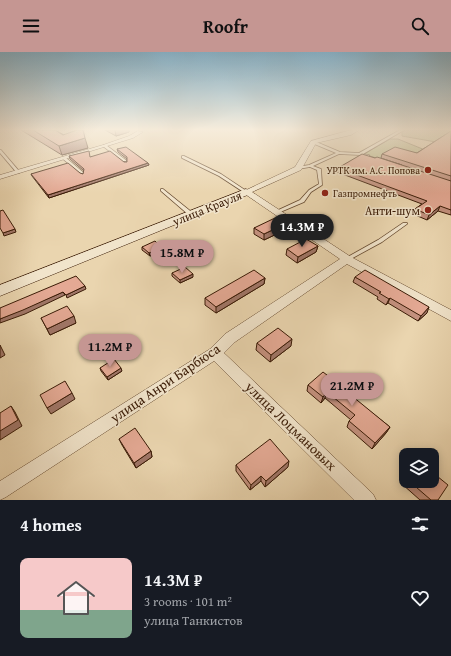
<!DOCTYPE html>
<html lang="en">
<head>
<meta charset="utf-8">
<style>
  :root { --surface:#171b24; --page:#242831; --text:#f1f3f6; --muted:#9ea1a6; --accent:#c59692 }
  body { margin:0; font-family:"Gentium Book Plus",serif; background:var(--page); color:var(--text); height:100vh; display:flex; flex-direction:column; font-size:15px; white-space:nowrap }
  * { box-sizing:border-box; margin:0 }
  p { font-size:13px; color:var(--muted) }
  .icon { flex:none; width:22px; height:22px; fill:none; stroke:currentColor; stroke-width:2; stroke-linecap:round; stroke-linejoin:round }
  .map { position:relative; height:448px; overflow:hidden }
  .side { display:flex; flex-direction:column; background:var(--surface); flex:1 }
  .side>* { flex:none }
  .tools { position:absolute; left:399px; top:396px; display:grid; gap:8px }
  .tools a { display:grid; place-items:center; width:40px; height:40px; border-radius:8px; background:var(--surface); box-shadow:0 2px 10px #0003; font-size:20px }
  .price { position:absolute; translate:-50% -34px; padding:0 9px; border-radius:14px; background:var(--accent); color:#111; font-size:13px; line-height:26px; filter:drop-shadow(0 1px 2px #0008) }
  .price::after { content:''; position:absolute; left:50%; top:24px; width:12px; height:9px; margin-left:-6px; background:inherit; clip-path:polygon(0 0,100% 0,50% 100%) }
  .price.on { background:#222; color:#fff }
  ul { padding:0; list-style:none }
  li { display:flex; align-items:center; gap:12px; height:100px; padding:0 20px }
  li span { display:grid; place-items:center; flex:none; width:112px; height:80px; border-radius:8px; color:#555 }
  li>.icon { margin-inline-start:auto }
  span .icon { width:48px; height:48px; fill:#fffc; stroke-width:1 }
  li b { font-size:17px }
  h2 { display:flex; justify-content:space-between; align-items:center; height:48px; padding:0 20px; font-size:17px }
  header { display:flex; justify-content:space-between; align-items:center; height:52px; padding:0 20px; background:var(--accent); color:#111; font-size:18px; font-weight:800 }
  .map>svg:first-child { display:block }
</style>
</head>
<body>
<header><svg class="icon" aria-label="menu" viewBox="0 0 24 24"><path d="M4 6h16M4 12h16M4 18h16"/></svg>Roofr<svg class="icon" aria-label="search" viewBox="0 0 24 24"><circle cx="10" cy="10" r="6"/><path d="M15 15l6 6"/></svg></header>
<div class="map">
<svg width="451" height="448" viewBox="0 0 451 448">
  <rect width="100%" height="100%" fill="#ead5af"/>
  <filter id="stains"><feTurbulence type="fractalNoise" baseFrequency=".005" numOctaves="4"/><feColorMatrix values="0 0 0 0 .2 0 0 0 0 .09 0 0 0 0 .02 0 0 0 .5 -.17"/></filter>
  <radialGradient id="worn" r=".72"><stop offset=".6" stop-color="#630" stop-opacity="0"/><stop offset="1" stop-color="#630" stop-opacity=".3"/></radialGradient>
  <g fill="#babc88" stroke="#7a6c47">
    <path d="M 406,78 L 451,78 L 451,81 L 436,90 L 402,84 L 402,80 Z"/>
    <path d="M 390,87 L 398,87 L 425,98 L 446,129 L 364,102 Z"/>
  </g>
  <g fill="none" stroke-linecap="round" stroke-linejoin="round">
    <defs>
      <g id="lane">
        <path d="M 400,78 L 404,78 L 363,102 L 369,103 L 369,105 L 360,103 L 339,102 L 313,114 L 321,117 L 322,133 L 311,140 L 304,150 L 278,161 L 276,161 L 274,160 L 300,148 L 309,138 L 319,132 L 317,118 L 310,115 L 298,117 L 296,116 L 297,115 L 309,113 L 336,101 L 312,91 L 312,89 L 314,89 L 340,100 L 359,101 Z"/>
        <path d="M 104,93 L 106,93 L 127,109 L 127,111 L 125,111 L 104,95 Z"/>
        <path d="M 0,98 L 1,98 L 19,119 L 19,121 L 17,121 L 0,101 Z"/>
        <path d="M 182,104 L 184,104 L 221,122 L 248,140 L 247,141 L 245,141 L 219,124 L 182,106 Z"/>
        <path d="M 63,105 L 65,105 L 84,121 L 84,123 L 82,123 L 63,107 Z"/>
        <path d="M 161,137 L 163,137 L 194,162 L 194,164 L 190,164 L 161,139 Z"/>
        <path d="M 403,171 L 407,171 L 407,172 L 382,190 L 349,208 L 345,208 L 344,207 L 378,188 Z"/>
      </g>
      <g id="street">
        <path d="M 351,78 L 359,78 L 351,83 L 316,91 L 301,118 L 252,140 L 351,205 L 451,258 L 451,269 L 347,212 L 235,290 L 224,301 L 373,442 L 376,448 L 354,448 L 214,309 L 6,445 L 0,448 L 0,429 L 210,297 L 225,282 L 340,207 L 242,140 L 295,115 L 311,89 Z"/>
        <path d="M 138,79 L 143,80 L 133,86 L 0,127 L 0,123 L 103,93 L 129,84 Z"/>
      </g>
      <path id="secondary" d="M 246,137 L 252,140 L 250,142 L 0,244 L 0,233 Z"/>
    </defs>
    <use href="#lane" stroke="#664a30" stroke-width="1.5"/>
    <use href="#street" stroke="#664a30" stroke-width="1"/>
    <use href="#secondary" stroke="#3a1b06" stroke-width="1"/>
    <use href="#lane" fill="#f1e4cb" fill-rule="evenodd"/>
    <use href="#street" fill="#f1e4cb" fill-rule="evenodd"/>
    <use href="#secondary" fill="#f1e4cb" fill-rule="evenodd"/>
  </g>
  <g fill="#c4917f" stroke="#3a1b06">
    <path d="M 21,78 L 55,78 L 88,96 L 62,103 Z"/>
    <path d="M 105,78 L 129,78 L 129,80 L 116,84 Z"/>
    <path d="M 451,79 L 451,163 L 438,159 L 427,168 L 413,162 L 415,157 L 422,152 L 337,120 L 338,116 L 375,106 L 402,113 L 381,106 L 382,102 L 417,101 Z"/>
    <path d="M 117,97 L 148,111 L 149,113 L 49,146 L 32,124 L 31,122 L 83,122 L 84,119 L 70,107 L 69,104 L 127,110 L 127,107 L 118,100 Z"/>
    <path d="M 285,172 L 285,178 L 264,188 L 254,182 L 254,176 Z"/>
    <path d="M 318,194 L 316,200 L 297,211 L 286,203 L 287,197 Z"/>
    <path d="M 142,195 L 162,199 L 150,204 L 142,198 Z"/>
    <path d="M 172,221 L 193,225 L 180,231 L 172,224 Z"/>
    <path d="M 355,225 L 427,261 L 418,269 L 388,251 L 386,253 L 377,247 L 378,245 L 353,230 Z"/>
    <path d="M 265,226 L 264,232 L 216,261 L 205,253 L 205,246 Z"/>
    <path d="M 41,266 L 76,271 L 50,283 Z"/>
    <path d="M 257,291 L 291,294 L 270,310 L 256,298 Z"/>
    <path d="M 100,316 L 122,319 L 108,328 L 101,319 Z"/>
    <path d="M 308,333 L 352,345 L 390,375 L 386,381 L 372,397 L 347,375 L 349,369 L 351,368 L 325,346 L 321,351 L 307,339 Z"/>
    <path d="M 119,387 L 151,399 L 152,405 L 136,416 L 122,393 Z"/>
    <path d="M 236,413 L 288,415 L 265,435 L 261,429 L 250,438 L 236,419 Z"/>
    <path d="M 406,428 L 406,429 L 432,429 L 438,448 L 420,448 L 402,432 Z"/>
  </g>
  <g fill="#a07668" stroke="#3a1b06">
    <path d="M 115,78 L 129,78 L 129,80 L 116,84 Z"/>
    <path d="M 85,86 L 88,96 L 62,103 L 59,94 Z"/>
    <path d="M 148,111 L 149,113 L 49,146 L 48,143 Z"/>
    <path d="M 440,154 L 438,159 L 427,168 L 429,163 Z"/>
    <path d="M 285,172 L 285,178 L 264,188 L 264,182 Z"/>
    <path d="M 15,177 L 16,180 L 4,184 L 3,181 Z"/>
    <path d="M 318,194 L 316,200 L 297,211 L 298,205 Z"/>
    <path d="M 162,196 L 162,199 L 150,204 L 149,201 Z"/>
    <path d="M 193,222 L 193,225 L 180,231 L 180,228 Z"/>
    <path d="M 265,226 L 264,232 L 216,261 L 216,255 Z"/>
    <path d="M 85,234 L 86,237 L 67,246 L 66,243 Z"/>
    <path d="M 63,240 L 65,243 L 25,262 L 0,271 L 0,267 Z"/>
    <path d="M 390,246 L 388,251 L 386,253 L 389,247 Z"/>
    <path d="M 429,255 L 427,261 L 418,269 L 421,264 Z"/>
    <path d="M 74,264 L 76,271 L 50,283 L 47,277 Z"/>
    <path d="M 292,287 L 291,294 L 270,310 L 271,303 Z"/>
    <path d="M 0,293 L 5,303 L 0,306 Z"/>
    <path d="M 121,316 L 122,319 L 108,328 L 107,325 Z"/>
    <path d="M 327,340 L 325,346 L 321,351 L 323,345 Z"/>
    <path d="M 72,341 L 75,347 L 51,362 L 47,356 Z"/>
    <path d="M 11,354 L 15,360 L 22,374 L 0,388 L 0,379 Z"/>
    <path d="M 390,375 L 386,381 L 372,397 L 375,391 Z"/>
    <path d="M 151,399 L 152,405 L 136,416 L 134,411 Z"/>
    <path d="M 289,409 L 288,415 L 265,435 L 266,429 Z"/>
    <path d="M 261,424 L 261,429 L 250,438 L 251,433 Z"/>
  </g>
  <g fill="#e4a994" stroke="#3a1b06">
    <path d="M 33,78 L 55,78 L 63,83 L 77,78 L 83,78 L 85,86 L 59,94 Z"/>
    <path d="M 451,79 L 451,124 L 382,102 L 395,95 L 417,101 Z"/>
    <path d="M 126,95 L 148,111 L 48,143 L 31,122 L 68,111 L 80,121 L 83,122 L 84,117 L 69,104 L 89,99 L 90,105 L 110,99 L 124,110 L 127,110 L 127,105 L 117,97 Z"/>
    <path d="M 362,102 L 375,106 L 377,105 L 451,129 L 451,158 L 440,154 L 429,163 L 415,157 L 427,149 L 338,116 Z"/>
    <path d="M 3,158 L 15,177 L 3,181 L 0,176 L 0,159 Z"/>
    <path d="M 275,166 L 285,172 L 264,182 L 254,176 Z"/>
    <path d="M 306,187 L 318,194 L 298,205 L 287,197 Z"/>
    <path d="M 155,189 L 162,196 L 149,201 L 142,195 Z"/>
    <path d="M 185,215 L 193,222 L 180,228 L 172,221 Z"/>
    <path d="M 254,218 L 265,226 L 216,255 L 205,246 Z"/>
    <path d="M 365,218 L 429,255 L 421,264 L 390,246 L 389,247 L 379,241 L 381,240 L 355,225 Z"/>
    <path d="M 76,224 L 85,234 L 66,243 L 63,240 L 23,258 L 0,267 L 0,256 Z"/>
    <path d="M 67,254 L 74,264 L 47,277 L 41,266 Z"/>
    <path d="M 278,276 L 292,287 L 271,303 L 257,291 Z"/>
    <path d="M 114,307 L 121,316 L 107,325 L 100,316 Z"/>
    <path d="M 323,320 L 353,343 L 352,344 L 390,375 L 375,391 L 349,369 L 355,363 L 327,340 L 323,345 L 308,333 Z"/>
    <path d="M 65,329 L 72,341 L 47,356 L 40,343 Z"/>
    <path d="M 11,354 L 18,368 L 0,379 L 0,361 Z"/>
    <path d="M 135,376 L 151,399 L 134,411 L 119,387 Z"/>
    <path d="M 270,387 L 289,409 L 266,429 L 261,424 L 251,433 L 236,413 Z"/>
    <path d="M 432,420 L 448,433 L 438,448 L 431,448 L 409,429 L 432,429 Z"/>
  </g>
  <linearGradient id="sky" x2="0" y2="1"><stop stop-color="#88b6cf"/><stop offset="0.55" stop-color="#f6ecdb"/><stop offset="1" stop-color="#f6ecdb" stop-opacity="0"/></linearGradient>
  <rect width="451" height="141" fill="url(#sky)"/>
  <g fill="#8f2418" stroke="#f1e4cb" stroke-width="1.5">
    <circle cx="428" cy="118" r="4"/>
    <circle cx="325" cy="141" r="4"/>
    <circle cx="428" cy="158" r="4"/>
  </g>
  <g text-anchor="middle" dominant-baseline="central" stroke-width="3" stroke-linejoin="round" paint-order="stroke">
    <g font-size="10" fill="#3a1b06" stroke="#f1e4cb" text-anchor="end">
      <text x="420" y="118">УРТК им. А.С. Попова</text>
      <text x="333" y="141" text-anchor="start">Газпромнефть</text>
    </g>
    <g font-size="12" fill="#3a1b06" stroke="#f1e4cb">
      <text transform="translate(207 156) rotate(-22)">улица Крауля</text>
    </g>
    <g font-size="12" fill="#3a1b06" stroke="#f1e4cb" text-anchor="end">
      <text x="420" y="158">Анти-шум</text>
    </g>
    <g font-size="14" fill="#3a1b06" stroke="#f1e4cb">
      <text transform="translate(165 331) rotate(-34)">улица Анри Барбюса</text>
      <text transform="translate(291 374) rotate(44)">улица Лоцмановых</text>
    </g>
  </g>
  <rect width="100%" height="100%" filter="url(#stains)"/>
  <rect width="100%" height="100%" fill="url(#worn)"/>
</svg>
<div class="tools">
<a><svg class="icon" aria-label="layers" viewBox="0 0 24 24"><path d="M12 4l9 5-9 5-9-5zM3 14l9 5 9-5"/></svg></a>
</div>
<b class="price on" style="left:302px;top:196px">14.3M ₽</b>
<b class="price" style="left:182px;top:222px">15.8M ₽</b>
<b class="price" style="left:110px;top:316px">11.2M ₽</b>
<b class="price" style="left:352px;top:355px">21.2M ₽</b>
</div>
<section class="side">
<h2>4 homes<svg class="icon" aria-label="filters" viewBox="0 0 24 24"><path d="M4 7h16M4 17h16"/><circle cx="9" cy="7" r="2"/><circle cx="15" cy="17" r="2"/></svg></h2>
<ul>
<li><span style="background:linear-gradient(#f6c9c9 65%,#7fa58c 0)"><svg class="icon" aria-label="home" viewBox="0 0 24 24"><path d="M3 11l9-7 9 7M6 9v11h12V9"/></svg></span><div><b>14.3M ₽</b><p>3 rooms · 101 m²</p><p>улица Танкистов</p></div><svg class="icon" aria-label="heart" viewBox="0 0 24 24"><path d="M12 20l-8-8c-3-5 5-10 8-4 3-6 11-1 8 4z"/></svg></li>
</ul>
</section>
</body>
</html>
